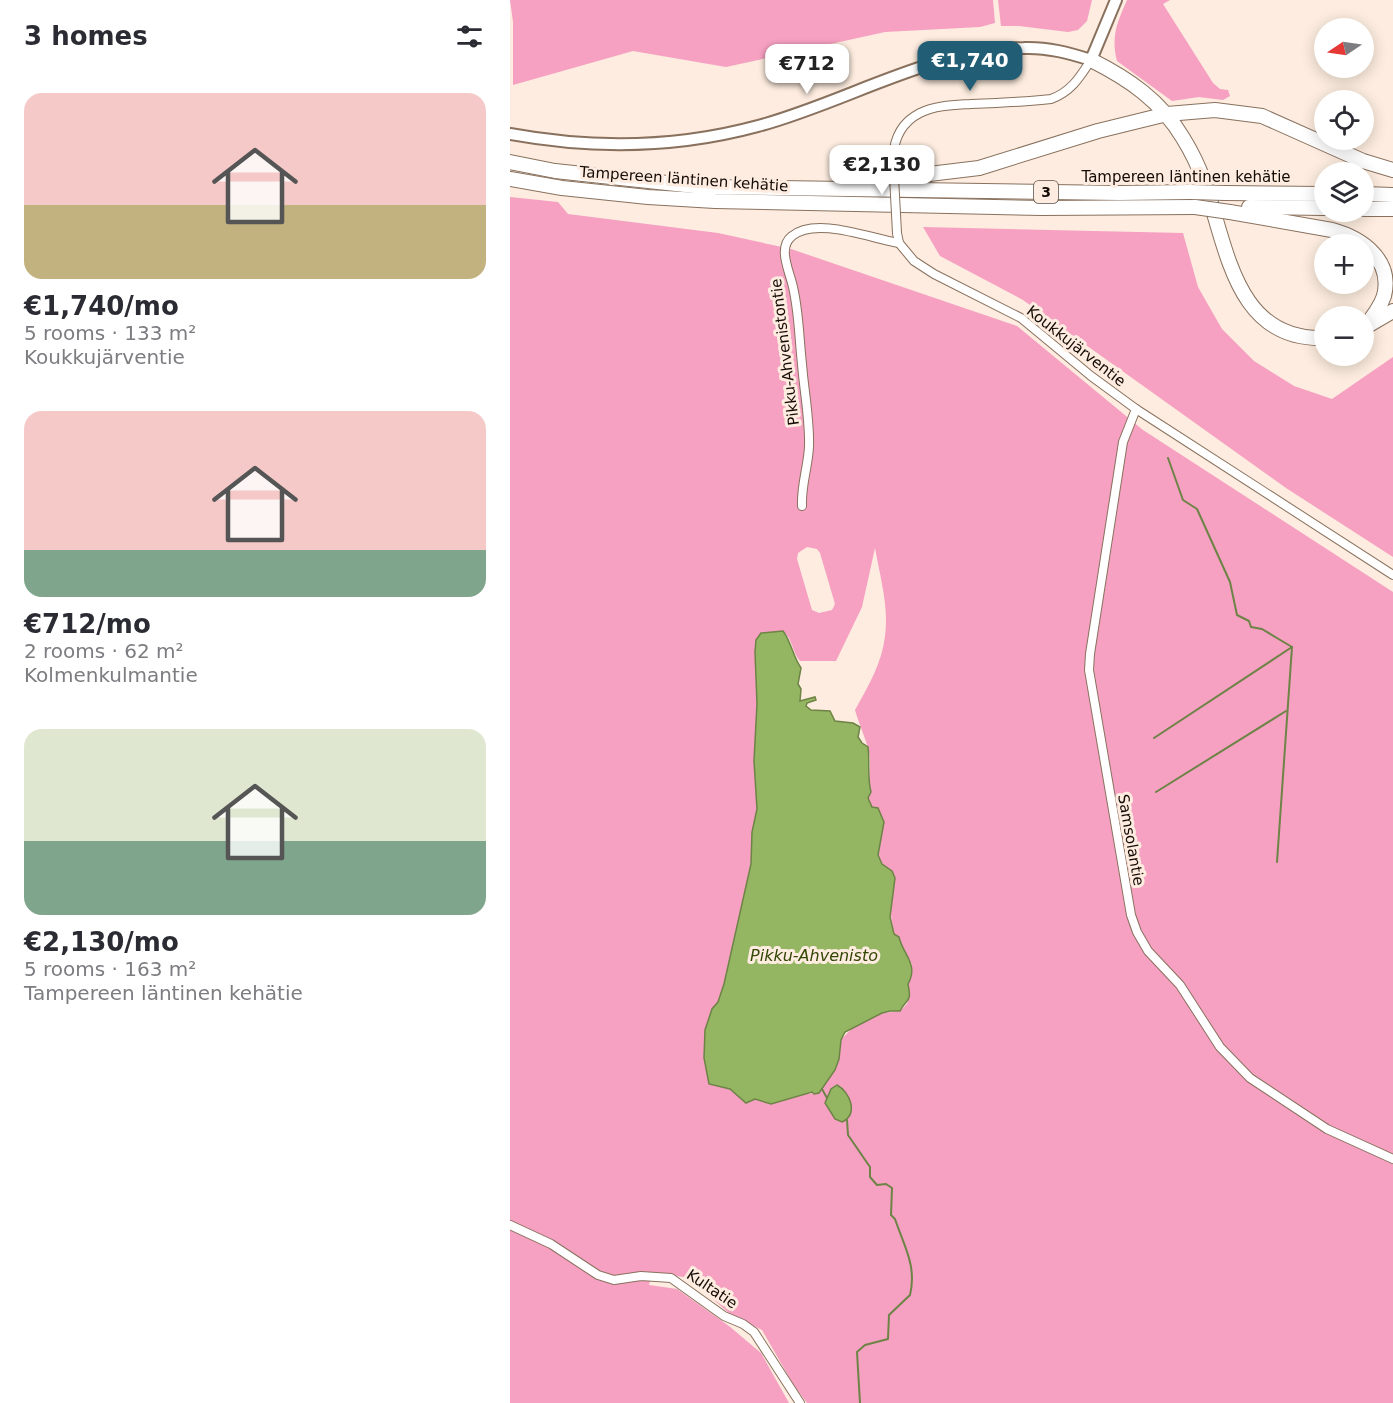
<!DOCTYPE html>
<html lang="en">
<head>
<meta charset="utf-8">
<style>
  :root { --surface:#fff; --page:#f2f2f3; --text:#2b2b33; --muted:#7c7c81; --accent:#215e75 }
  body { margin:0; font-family:"DejaVu Sans",sans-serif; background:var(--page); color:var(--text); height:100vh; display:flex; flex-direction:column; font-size:22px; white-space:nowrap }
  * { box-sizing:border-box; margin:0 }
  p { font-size:20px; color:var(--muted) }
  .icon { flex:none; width:33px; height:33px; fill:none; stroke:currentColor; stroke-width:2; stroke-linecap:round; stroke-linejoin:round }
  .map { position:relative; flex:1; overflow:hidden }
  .details { display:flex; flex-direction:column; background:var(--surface); width:510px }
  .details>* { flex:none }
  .needle { width:39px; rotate:257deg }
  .controls { position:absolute; left:804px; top:18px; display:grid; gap:12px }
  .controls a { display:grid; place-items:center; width:60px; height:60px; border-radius:50%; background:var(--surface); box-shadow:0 3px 15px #0003; font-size:30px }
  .price { position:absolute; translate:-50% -51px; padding:0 14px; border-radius:12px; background:#fff; color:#222; font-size:20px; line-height:39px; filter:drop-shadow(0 2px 3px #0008) }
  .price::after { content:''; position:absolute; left:50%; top:36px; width:18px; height:14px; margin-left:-9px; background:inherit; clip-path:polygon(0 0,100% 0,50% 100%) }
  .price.selected { background:var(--accent); color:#fff }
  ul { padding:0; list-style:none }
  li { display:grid; align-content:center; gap:12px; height:318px; padding:0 24px }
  li span { display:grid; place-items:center; height:186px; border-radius:18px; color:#555 }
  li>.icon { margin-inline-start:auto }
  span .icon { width:108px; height:108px; fill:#fffc; stroke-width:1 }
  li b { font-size:26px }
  h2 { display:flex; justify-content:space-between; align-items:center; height:72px; padding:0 24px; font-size:26px }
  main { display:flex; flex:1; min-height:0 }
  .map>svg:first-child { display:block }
</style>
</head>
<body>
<main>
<section class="details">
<h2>3 homes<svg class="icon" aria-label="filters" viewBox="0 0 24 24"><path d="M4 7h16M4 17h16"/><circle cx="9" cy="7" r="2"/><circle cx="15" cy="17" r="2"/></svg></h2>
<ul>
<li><span style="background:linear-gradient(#f6c9c9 60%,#c2b280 0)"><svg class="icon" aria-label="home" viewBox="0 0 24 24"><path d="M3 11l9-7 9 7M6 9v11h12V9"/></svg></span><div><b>€1,740/mo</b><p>5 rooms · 133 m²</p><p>Koukkujärventie</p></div></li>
<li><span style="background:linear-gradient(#f6c9c9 75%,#7fa58c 0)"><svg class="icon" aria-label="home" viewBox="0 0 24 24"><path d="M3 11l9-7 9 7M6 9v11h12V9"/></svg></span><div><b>€712/mo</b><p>2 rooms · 62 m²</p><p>Kolmenkulmantie</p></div></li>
<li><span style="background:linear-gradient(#dfe7d0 60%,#7fa58c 0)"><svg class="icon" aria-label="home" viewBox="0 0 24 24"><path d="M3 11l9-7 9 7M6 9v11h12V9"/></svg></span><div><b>€2,130/mo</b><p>5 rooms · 163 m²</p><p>Tampereen läntinen kehätie</p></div></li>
</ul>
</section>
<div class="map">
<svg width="883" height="1403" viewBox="0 0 883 1403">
  <rect width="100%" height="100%" fill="#fdecdf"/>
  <g fill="#f6a0c2" fill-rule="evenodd">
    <path d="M 0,0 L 483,0 L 485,23 L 470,27 L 375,32 L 216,67 L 123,51 L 3,85 L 3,22 Z"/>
    <path d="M 488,0 L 582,0 L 577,21 L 568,30 L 558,32 L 509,26 L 491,26 Z"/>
    <path d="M 617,0 L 660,0 L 653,4 L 703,83 L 710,89 L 718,90 L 720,96 L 713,100 L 689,97 L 662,101 L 607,61 C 601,36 607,23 617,0 Z"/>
    <path d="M 0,197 L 48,202 L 58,214 L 208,233 L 281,249 L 507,326 L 633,430 L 883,592 L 883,1403 L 297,1403 L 283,1384 L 252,1330 L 220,1314 L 179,1278 L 142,1272 L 139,1285 L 167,1289 L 219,1326 L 251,1353 L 279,1403 L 0,1403 ZM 297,547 L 307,549 L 310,553 L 325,604 L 322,610 L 309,613 L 302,610 L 287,559 L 288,553 ZM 365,548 C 370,576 379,607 375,636 C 372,663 358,687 345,710 C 349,724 356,739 359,752 C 362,766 357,778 361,792 L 358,798 C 369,820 359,852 378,870 C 381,891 379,913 384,934 L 389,937 L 391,945 L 402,964 L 398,984 L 400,994 L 397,1004 L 390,1011 L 372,1013 L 343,1027 L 331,1040 L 329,1059 L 325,1070 L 309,1093 L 291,1094 L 261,1104 L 245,1099 L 236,1103 L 220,1089 L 204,1084 L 202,1009 L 208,1002 L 214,984 L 241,864 L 242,832 L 247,809 L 244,761 L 247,704 L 245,652 L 251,633 L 273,631 C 283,639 282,652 290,661 L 326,661 L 352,607 Z"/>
    <path d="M 413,227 L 673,233 L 688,287 L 712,329 L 744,361 L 784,386 L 822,399 L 883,357 L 883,557 L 776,488 L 513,300 L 430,256 Z"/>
  </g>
  <g fill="#94b662" stroke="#6e8346" stroke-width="1.5">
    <path d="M 273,631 C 281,641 283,657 291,668 L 288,684 L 291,689 L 290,701 L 305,697 L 306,700 L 297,703 L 296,706 L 301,710 L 320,711 L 325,721 L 343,723 L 350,727 L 348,737 L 352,743 L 358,747 C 360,762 357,777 361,792 L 358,798 L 362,807 L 368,808 L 374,822 L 368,855 L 372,864 L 382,871 L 385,878 L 380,917 L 384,934 L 389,937 C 393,955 409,964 398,984 C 402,1004 397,997 390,1011 L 380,1011 L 372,1013 L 335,1032 L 331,1040 L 329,1059 L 325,1070 L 309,1093 L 304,1094 L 302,1092 L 261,1104 L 245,1099 L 236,1103 L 220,1089 L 199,1084 L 194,1058 L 195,1030 L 202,1009 L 208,1002 L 214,984 L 241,864 L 242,832 L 247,809 L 244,761 L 247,704 L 245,652 L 246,640 L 251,633 Z"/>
    <path d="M 327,1085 C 340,1092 349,1114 332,1122 L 325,1119 L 315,1103 L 321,1089 Z"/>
  </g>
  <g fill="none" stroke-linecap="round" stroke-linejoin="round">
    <g stroke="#6e8346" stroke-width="2">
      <path d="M 658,458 L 673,500 L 687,509 L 720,582 L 727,615 L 739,621 L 741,627 L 752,629 L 782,647"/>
      <path d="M 644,738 L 782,647"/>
      <path d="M 646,792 L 776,711"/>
      <path d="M 767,862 L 782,647"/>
      <path d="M 312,1089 L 317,1098"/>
      <path d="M 337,1120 L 338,1135 L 360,1167 L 360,1177 L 367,1185 L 376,1184 L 382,1188 L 381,1215 L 385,1219 C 394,1246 407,1266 400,1295 L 379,1315 L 378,1339 L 355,1345 L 347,1352 L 350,1403"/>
    </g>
    <defs>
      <g id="street">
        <path d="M 383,158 C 384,138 392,122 410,113 C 426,105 445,105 461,104 C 488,103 515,102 541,99 C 561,92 570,77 581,60"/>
        <path d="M 387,233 L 389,243 L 404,261 L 424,274 L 511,318 L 581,376 L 626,409 L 883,575"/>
        <path d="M 626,409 L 613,442 L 580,654 L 579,670 L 621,915 L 627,932 L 638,951 L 670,985 L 710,1047 L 740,1078 L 817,1129 L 883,1159"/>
        <path d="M 292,506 C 291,485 298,467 299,447 C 300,420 294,391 292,364 C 289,338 289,309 282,283 C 278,268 268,247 282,236 C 306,216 362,239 389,243"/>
        <path d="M 0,1225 L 41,1244 L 88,1275 L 104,1280 L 131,1276 L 161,1278 L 214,1316 L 233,1324 L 244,1332 L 290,1403"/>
      </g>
      <path id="secondary" d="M 0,134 C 82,149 167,148 248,126 C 335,103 423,48 514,48 C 537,47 559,53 581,60 L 606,0"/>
      <g id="highway">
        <path d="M 581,60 C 619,79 651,101 673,138 C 681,151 688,165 693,179 C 717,243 723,341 814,338"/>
        <path d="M 0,162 L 45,171 L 194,187 L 609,193 L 680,192"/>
        <path d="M 0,179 L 52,188 L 138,197 L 205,201 L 532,208 L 685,207"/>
        <path d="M 353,182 L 469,168 L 588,131 L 657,114 L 705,110 L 752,116 L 853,161 L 883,170"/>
        <path d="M 715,193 L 814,194"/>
        <path d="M 854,194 L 883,195"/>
        <path d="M 739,207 L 814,208"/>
        <path d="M 854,209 L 883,209"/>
        <path d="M 720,212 L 822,230 C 852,238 883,260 874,296 C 870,308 862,318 854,328"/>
        <path d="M 859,325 L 883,311"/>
      </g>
    </defs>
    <use href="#street" stroke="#89715e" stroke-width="10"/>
    <use href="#secondary" stroke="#89715e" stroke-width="14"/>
    <use href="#highway" stroke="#89715e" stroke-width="16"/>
    <use href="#street" stroke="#fff" stroke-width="8"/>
    <use href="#secondary" stroke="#fff" stroke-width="10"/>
    <use href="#highway" stroke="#fff" stroke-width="14"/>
    <defs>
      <path id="street-bridge" d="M 383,158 L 387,233"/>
      <g id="highway-bridge">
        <path d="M 680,192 L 715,193"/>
        <path d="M 685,207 L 720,212"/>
      </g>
    </defs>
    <use href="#street-bridge" stroke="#89715e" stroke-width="10" stroke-linecap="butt"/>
    <use href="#highway-bridge" stroke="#89715e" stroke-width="16" stroke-linecap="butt"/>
    <use href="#street-bridge" stroke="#fff" stroke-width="8"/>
    <use href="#highway-bridge" stroke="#fff" stroke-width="14"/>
  </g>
  <g text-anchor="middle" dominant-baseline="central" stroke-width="6" stroke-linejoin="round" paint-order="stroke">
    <rect fill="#fdecdf" stroke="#5a4e46" stroke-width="1.5" x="524" y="181" width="24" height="22" rx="4.5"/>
    <g font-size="14" font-weight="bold" fill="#140b05">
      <text x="536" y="192">3</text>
    </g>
    <g font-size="15" fill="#140b05" stroke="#fdecdf">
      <text x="676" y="177">Tampereen läntinen kehätie</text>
      <text transform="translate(174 179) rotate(4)">Tampereen läntinen kehätie</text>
      <text transform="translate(566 346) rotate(38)">Koukkujärventie</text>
      <text transform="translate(275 352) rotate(-97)">Pikku-Ahvenistontie</text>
      <text transform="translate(621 840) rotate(80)">Samsolantie</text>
      <text transform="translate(202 1289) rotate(34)">Kultatie</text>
    </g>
    <g font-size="16" font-style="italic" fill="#324606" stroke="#fdecdf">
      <text x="304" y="955">Pikku-Ahvenisto</text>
    </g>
  </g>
</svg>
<div class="controls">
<a><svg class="needle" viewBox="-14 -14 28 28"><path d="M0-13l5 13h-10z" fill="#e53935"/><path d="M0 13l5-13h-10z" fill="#7c7c81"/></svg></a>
<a><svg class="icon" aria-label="locate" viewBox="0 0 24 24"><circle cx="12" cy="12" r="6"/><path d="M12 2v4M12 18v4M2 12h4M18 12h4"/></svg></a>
<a><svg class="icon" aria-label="layers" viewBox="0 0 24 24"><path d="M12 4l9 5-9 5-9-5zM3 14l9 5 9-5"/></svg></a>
<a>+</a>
<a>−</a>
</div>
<b class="price selected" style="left:460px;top:92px">€1,740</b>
<b class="price" style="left:297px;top:95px">€712</b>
<b class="price" style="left:372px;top:196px">€2,130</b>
</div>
</main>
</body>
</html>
